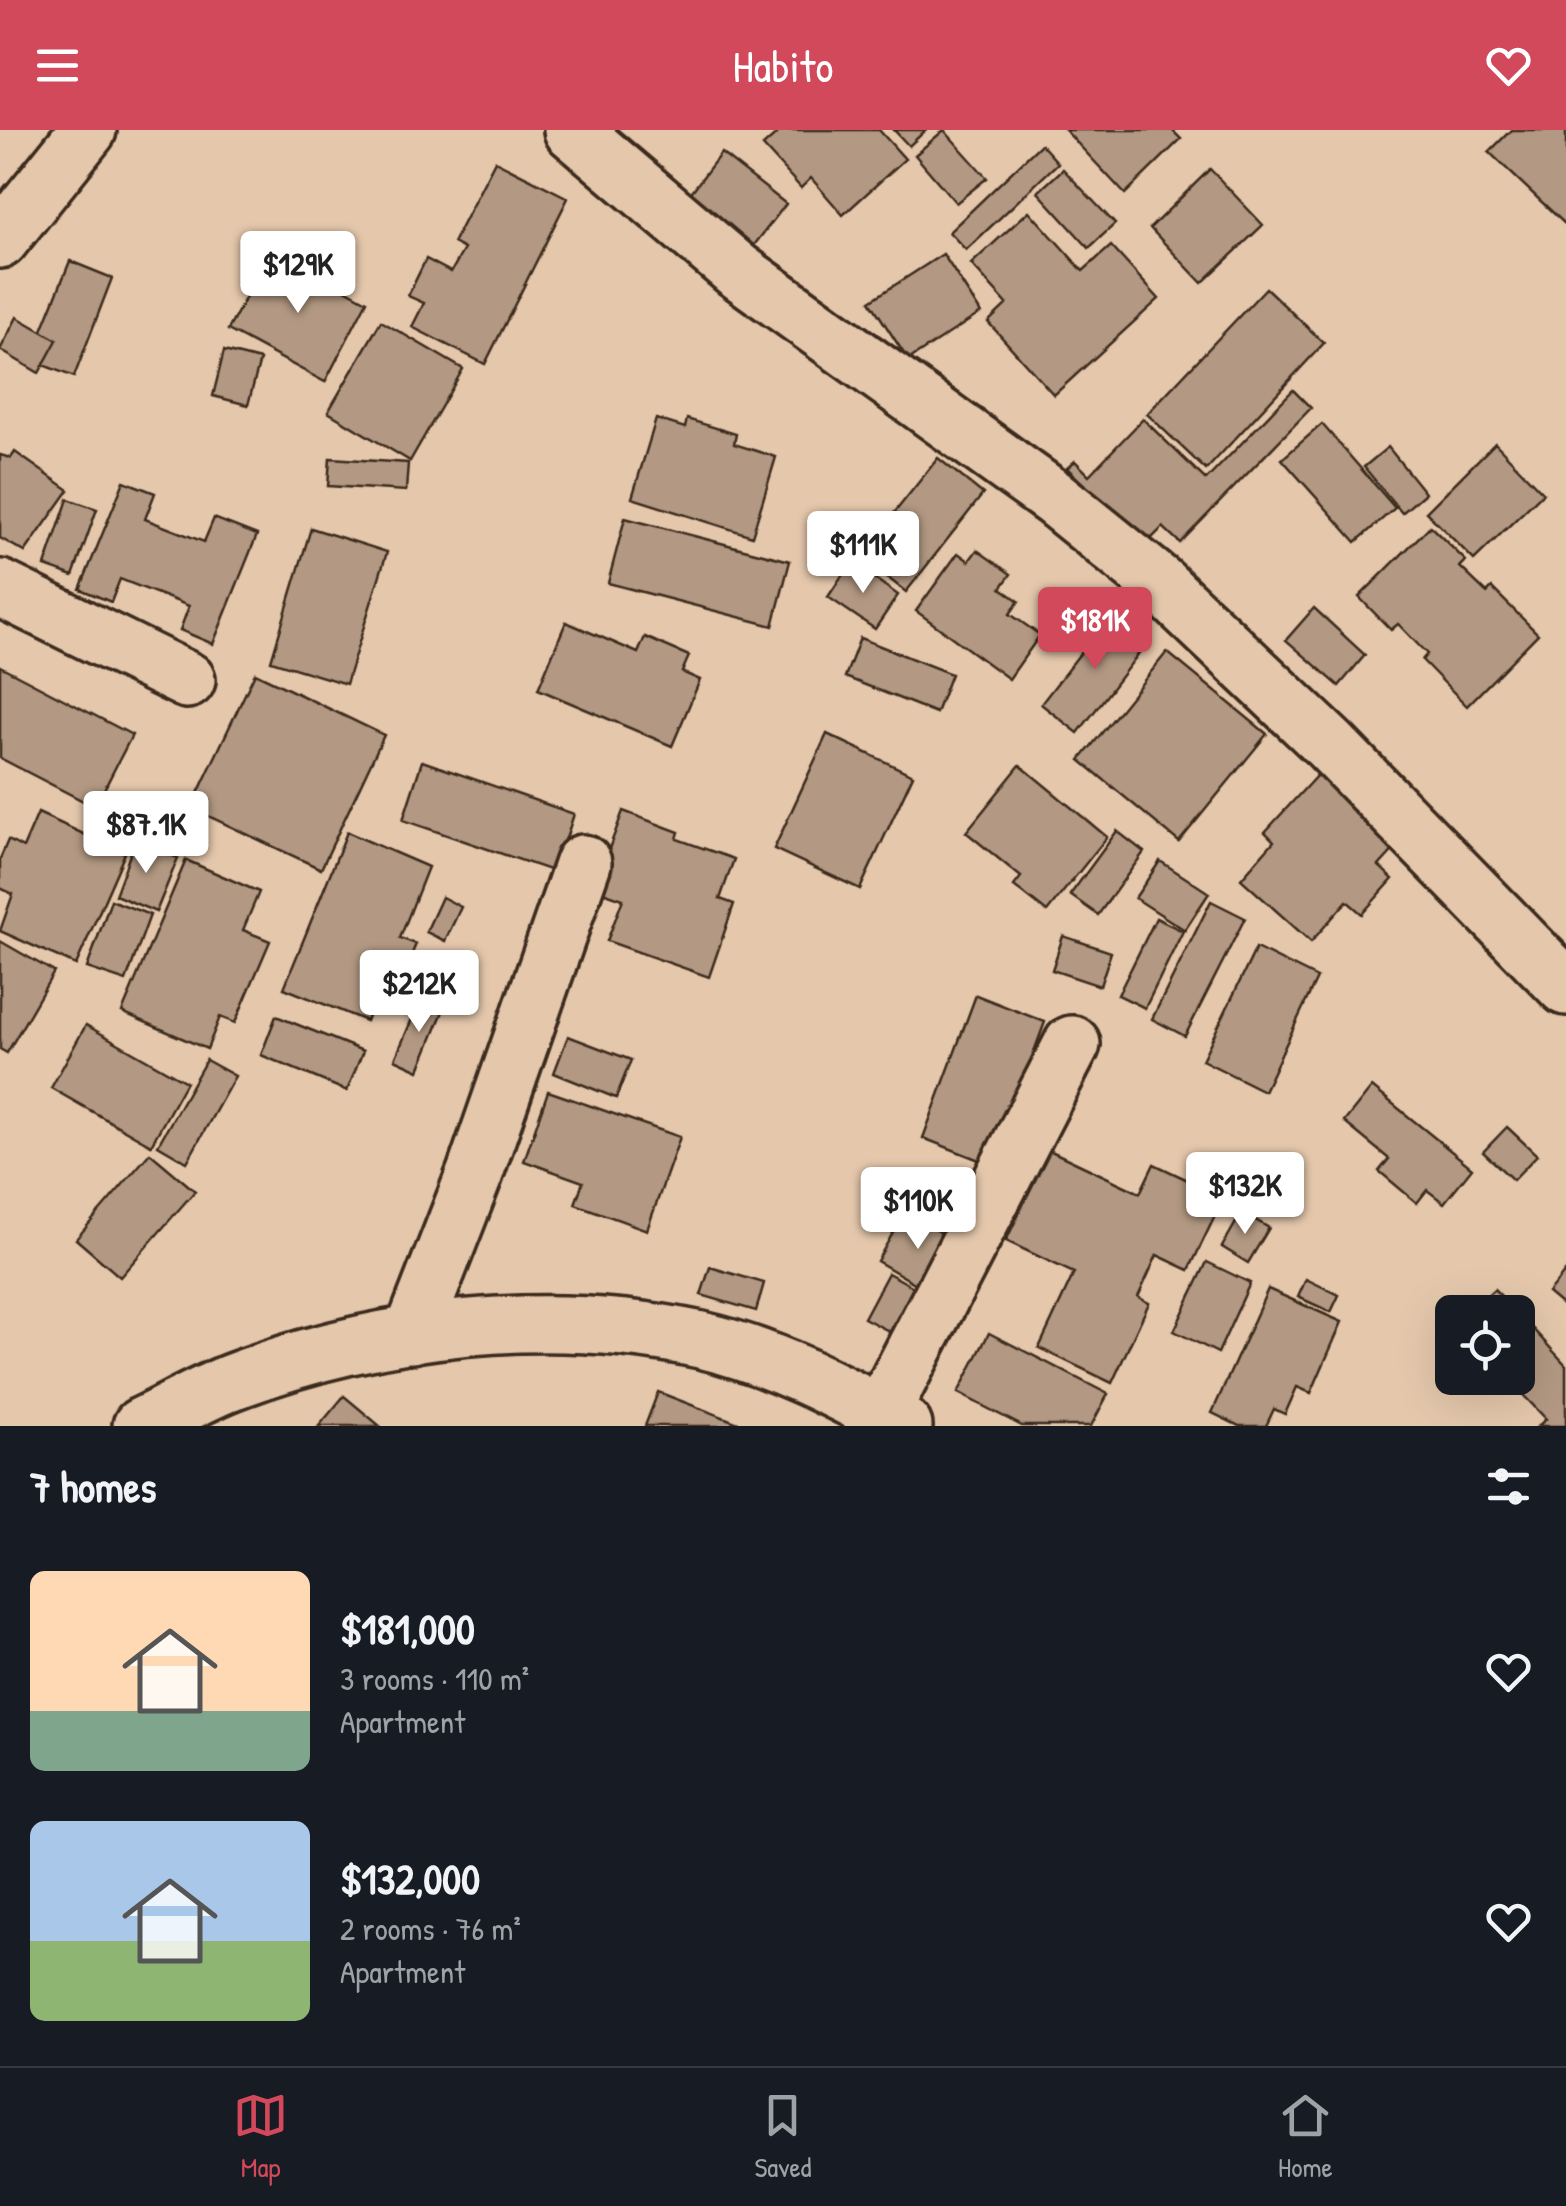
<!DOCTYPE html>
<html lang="en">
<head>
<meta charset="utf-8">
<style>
  :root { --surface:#171b24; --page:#242831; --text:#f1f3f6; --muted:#9ea1a6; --line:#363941; --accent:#d1495b }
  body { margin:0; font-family:"Patrick Hand",sans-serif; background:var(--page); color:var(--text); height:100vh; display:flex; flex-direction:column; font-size:38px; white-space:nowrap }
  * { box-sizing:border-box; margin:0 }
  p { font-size:32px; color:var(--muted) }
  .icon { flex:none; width:55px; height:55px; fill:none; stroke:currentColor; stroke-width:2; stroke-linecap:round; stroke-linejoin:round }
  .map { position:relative; height:1296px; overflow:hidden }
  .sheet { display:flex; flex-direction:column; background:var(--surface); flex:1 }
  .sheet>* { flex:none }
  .controls { position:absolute; left:1435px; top:1165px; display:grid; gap:20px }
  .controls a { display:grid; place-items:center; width:100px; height:100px; border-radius:15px; background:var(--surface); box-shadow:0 10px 40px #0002; font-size:50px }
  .price { position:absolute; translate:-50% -85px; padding:0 22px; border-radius:10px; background:#fff; color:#222; font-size:32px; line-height:65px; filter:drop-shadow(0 2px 5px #0008) }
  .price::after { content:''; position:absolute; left:50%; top:60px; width:30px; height:22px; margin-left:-15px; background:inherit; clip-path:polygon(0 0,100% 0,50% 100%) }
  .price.on { background:var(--accent); color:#fff }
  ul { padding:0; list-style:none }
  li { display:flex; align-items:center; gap:30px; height:250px; padding:0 30px }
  li span { display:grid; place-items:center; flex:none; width:280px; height:200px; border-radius:15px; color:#555 }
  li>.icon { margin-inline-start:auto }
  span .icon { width:120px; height:120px; fill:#fffc; stroke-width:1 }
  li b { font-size:42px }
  h2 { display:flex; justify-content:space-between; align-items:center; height:120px; padding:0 30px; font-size:42px }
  header { display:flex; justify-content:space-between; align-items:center; height:130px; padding:0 30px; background:var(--accent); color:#fff; font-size:45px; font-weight:600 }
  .tab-bar { display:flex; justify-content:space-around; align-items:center; height:140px; border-top:2px solid var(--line); background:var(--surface); font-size:28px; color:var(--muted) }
  .tab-bar a { display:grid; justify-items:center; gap:5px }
  .tab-bar .on { color:var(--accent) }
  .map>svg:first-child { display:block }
</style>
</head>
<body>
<header><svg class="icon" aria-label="menu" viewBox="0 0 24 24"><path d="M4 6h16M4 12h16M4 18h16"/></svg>Habito<svg class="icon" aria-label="heart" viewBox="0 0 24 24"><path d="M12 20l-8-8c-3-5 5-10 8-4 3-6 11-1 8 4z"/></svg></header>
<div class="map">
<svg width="1566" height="1296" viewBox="0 0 1566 1296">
  <rect width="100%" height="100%" fill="#e5c8ac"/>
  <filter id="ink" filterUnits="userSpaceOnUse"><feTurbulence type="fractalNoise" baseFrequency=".01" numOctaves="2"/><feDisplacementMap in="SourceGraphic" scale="20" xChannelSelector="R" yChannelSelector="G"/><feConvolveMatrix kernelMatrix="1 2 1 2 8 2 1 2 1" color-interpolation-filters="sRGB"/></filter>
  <g filter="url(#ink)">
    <g fill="#b39983" stroke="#3b2a1e" stroke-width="2.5">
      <path d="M 781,0 L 879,0 L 905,29 L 843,85 L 811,48 L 801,58 L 763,16 Z"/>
      <path d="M 894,0 L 926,0 L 909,16 Z"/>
      <path d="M 944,0 L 987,48 L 956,73 L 915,25 Z"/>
      <path d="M 1065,0 L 1172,0 L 1181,9 L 1125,64 Z"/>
      <path d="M 1511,0 L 1566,0 L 1566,95 L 1489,22 Z"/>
      <path d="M 1041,14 L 1058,33 L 966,120 L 949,102 Z"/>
      <path d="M 721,23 L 786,74 L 748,123 L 683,73 Z"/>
      <path d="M 495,31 L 568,68 L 485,234 L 412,197 L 424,173 L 408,166 L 426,129 L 451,142 L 464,119 L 453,113 Z"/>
      <path d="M 1063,39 L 1115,94 L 1089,118 L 1038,62 Z"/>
      <path d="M 1210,39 L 1263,95 L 1202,153 L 1150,98 Z"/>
      <path d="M 1029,81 L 1083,141 L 1111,116 L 1159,169 L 1054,265 L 988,192 L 1007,174 L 971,134 Z"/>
      <path d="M 272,119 L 367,171 L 325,252 L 228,200 Z"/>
      <path d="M 943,124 L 981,183 L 908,230 L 870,171 Z"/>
      <path d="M 70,131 L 112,148 L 74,247 L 30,230 Z"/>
      <path d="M 1266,158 L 1324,213 L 1206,340 L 1147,284 Z"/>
      <path d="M 17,187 L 57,210 L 39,243 L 0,220 Z"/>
      <path d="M 381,191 L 463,239 L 410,331 L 328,282 Z"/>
      <path d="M 224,221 L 260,230 L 248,275 L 213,266 Z"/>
      <path d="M 1293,260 L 1311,278 L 1180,413 L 1163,397 L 1145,415 L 1067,338 L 1075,331 L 1089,345 L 1143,289 L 1206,350 Z"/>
      <path d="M 656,289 L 685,298 L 687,289 L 736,304 L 734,314 L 776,327 L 752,406 L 632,368 Z"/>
      <path d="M 1322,294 L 1395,378 L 1356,412 L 1282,329 Z"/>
      <path d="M 1495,313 L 1543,363 L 1474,430 L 1426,382 Z"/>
      <path d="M 1388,317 L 1425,363 L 1402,383 L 1364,337 Z"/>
      <path d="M 15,322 L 69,360 L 25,422 L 0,408 L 0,325 L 11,328 Z"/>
      <path d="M 330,328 L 408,333 L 406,361 L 328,356 Z"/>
      <path d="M 938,328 L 983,364 L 906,462 L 860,426 Z"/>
      <path d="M 124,351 L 155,363 L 145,389 L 204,412 L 214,388 L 257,405 L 213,514 L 180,500 L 189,476 L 120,449 L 111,472 L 80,459 Z"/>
      <path d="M 68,369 L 97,379 L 73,446 L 45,436 Z"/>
      <path d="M 625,388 L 790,431 L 773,496 L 608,453 Z"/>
      <path d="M 1430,396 L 1466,431 L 1460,437 L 1487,463 L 1492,458 L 1538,504 L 1467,576 L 1422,530 L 1427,524 L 1398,494 L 1391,500 L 1359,467 Z"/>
      <path d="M 311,398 L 387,422 L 346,554 L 271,531 Z"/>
      <path d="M 977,420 L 1011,444 L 1001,458 L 1019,471 L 1010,484 L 1040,505 L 1009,549 L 916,481 L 958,423 L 969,431 Z"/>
      <path d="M 851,432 L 898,465 L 875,499 L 828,467 Z"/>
      <path d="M 1314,478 L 1365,525 L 1339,556 L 1286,510 Z"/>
      <path d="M 1112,482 L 1149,510 L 1078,603 L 1041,574 Z"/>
      <path d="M 566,492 L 638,523 L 645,507 L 689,526 L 682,542 L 700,550 L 672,616 L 538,559 Z"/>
      <path d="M 860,508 L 951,544 L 936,583 L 845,547 Z"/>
      <path d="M 1167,522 L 1267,604 L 1179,712 L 1080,630 Z"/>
      <path d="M 0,536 L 132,605 L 95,677 L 0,628 Z"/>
      <path d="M 255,543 L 384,605 L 321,739 L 191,678 Z"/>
      <path d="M 827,604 L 913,645 L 860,759 L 774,719 Z"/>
      <path d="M 422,631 L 574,684 L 555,742 L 403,690 Z"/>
      <path d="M 1020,635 L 1107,707 L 1047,782 L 1014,756 L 1021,747 L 966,702 Z"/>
      <path d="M 1318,644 L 1397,716 L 1379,736 L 1393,749 L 1362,784 L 1347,771 L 1311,812 L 1241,749 L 1274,711 L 1265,702 Z"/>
      <path d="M 623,681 L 679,702 L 677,709 L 734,729 L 720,769 L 734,774 L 709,847 L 607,811 L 623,769 L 594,759 Z"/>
      <path d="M 38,683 L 125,723 L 76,835 L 0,801 L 13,764 L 0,758 L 0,729 L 8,710 L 23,718 Z"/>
      <path d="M 1117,701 L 1144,722 L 1098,785 L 1070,765 Z"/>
      <path d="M 347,702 L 428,737 L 400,808 L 416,814 L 390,877 L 374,870 L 366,891 L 284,858 Z"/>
      <path d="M 135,711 L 178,728 L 156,782 L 115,765 Z"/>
      <path d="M 186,730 L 259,762 L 243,800 L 270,811 L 235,893 L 220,887 L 207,919 L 122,882 Z"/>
      <path d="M 1160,731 L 1209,763 L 1185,800 L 1135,768 Z"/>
      <path d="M 442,767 L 461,777 L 445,811 L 426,802 Z"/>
      <path d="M 111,770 L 150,785 L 126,851 L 87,838 Z"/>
      <path d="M 1211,771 L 1245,788 L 1185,906 L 1152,889 Z"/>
      <path d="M 1156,788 L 1183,801 L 1145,878 L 1118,865 Z"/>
      <path d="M 1063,806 L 1111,822 L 1100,856 L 1052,840 Z"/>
      <path d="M 0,811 L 54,842 L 7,923 L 0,919 Z"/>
      <path d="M 1256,818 L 1317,848 L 1264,961 L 1202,930 Z"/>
      <path d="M 976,865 L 1045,892 L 992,1035 L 923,1008 Z"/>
      <path d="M 420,870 L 444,879 L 419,940 L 395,929 Z"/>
      <path d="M 276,886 L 363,921 L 347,961 L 261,925 Z"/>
      <path d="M 86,895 L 186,952 L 151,1015 L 51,958 Z"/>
      <path d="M 568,906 L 631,930 L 616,968 L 554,943 Z"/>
      <path d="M 206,930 L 235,946 L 187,1032 L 158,1015 Z"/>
      <path d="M 1372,957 L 1472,1038 L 1444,1073 L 1427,1060 L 1417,1073 L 1379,1041 L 1389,1029 L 1344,992 Z"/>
      <path d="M 548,961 L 680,1007 L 647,1100 L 575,1074 L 583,1052 L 524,1031 Z"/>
      <path d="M 1507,997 L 1537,1025 L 1513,1050 L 1483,1022 Z"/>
      <path d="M 1049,1020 L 1140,1063 L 1154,1034 L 1224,1067 L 1189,1140 L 1157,1125 L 1138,1167 L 1149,1173 L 1112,1253 L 1039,1218 L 1074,1143 L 1006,1111 Z"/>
      <path d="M 150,1023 L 195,1061 L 120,1147 L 76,1109 Z"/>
      <path d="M 905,1082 L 959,1113 L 930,1162 L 877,1131 Z"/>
      <path d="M 1242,1082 L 1269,1098 L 1248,1133 L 1222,1117 Z"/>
      <path d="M 1207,1132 L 1250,1153 L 1218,1223 L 1174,1201 Z"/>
      <path d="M 710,1137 L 764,1153 L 756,1181 L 701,1165 Z"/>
      <path d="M 1566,1141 L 1566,1178 L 1548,1163 Z"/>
      <path d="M 888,1143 L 930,1166 L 906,1210 L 864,1188 Z"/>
      <path d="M 1306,1149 L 1339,1165 L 1331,1182 L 1298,1167 Z"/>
      <path d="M 1268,1159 L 1342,1192 L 1311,1263 L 1297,1257 L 1285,1284 L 1274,1279 L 1266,1296 L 1239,1296 L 1212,1283 Z"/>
      <path d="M 1494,1159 L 1517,1182 L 1469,1182 Z"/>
      <path d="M 1518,1183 L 1566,1235 L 1566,1296 L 1538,1296 L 1546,1289 L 1507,1248 L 1518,1248 Z"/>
      <path d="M 1452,1198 L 1452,1224 L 1440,1210 Z"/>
      <path d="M 989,1203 L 1108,1264 L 1091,1296 L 1022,1296 L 958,1263 Z"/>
      <path d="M 658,1262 L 746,1296 L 645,1296 Z"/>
      <path d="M 344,1266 L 380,1296 L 319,1296 Z"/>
    </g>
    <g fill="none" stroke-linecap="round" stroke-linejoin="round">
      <defs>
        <g id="minor">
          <path d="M 572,0 L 737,140 L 1054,368 L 1159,453 L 1330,615 L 1566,857"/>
          <path d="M 0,458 L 187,550"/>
          <path d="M 412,1205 L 475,1043 L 583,733"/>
          <path d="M 881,1284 L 1072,914"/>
          <path d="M 141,1296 C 172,1281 204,1262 237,1250 C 382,1196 548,1177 701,1210 C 772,1226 840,1262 904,1296"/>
        </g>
        <path id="tertiary" d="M 0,110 L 88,0"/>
      </defs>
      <use href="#minor" stroke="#3b2a1e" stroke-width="62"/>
      <use href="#tertiary" stroke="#3b2a1e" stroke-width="62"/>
      <use href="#minor" stroke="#e5c8ac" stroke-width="55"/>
      <use href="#tertiary" stroke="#e5c8ac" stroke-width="55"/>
    </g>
  </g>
</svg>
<div class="controls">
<a><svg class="icon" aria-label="locate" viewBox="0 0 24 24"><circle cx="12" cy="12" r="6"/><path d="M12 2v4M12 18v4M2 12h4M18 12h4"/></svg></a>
</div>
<b class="price" style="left:298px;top:186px">$129K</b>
<b class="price" style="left:863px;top:466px">$111K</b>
<b class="price on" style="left:1095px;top:542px">$181K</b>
<b class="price" style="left:146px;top:746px">$87.1K</b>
<b class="price" style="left:419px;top:905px">$212K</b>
<b class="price" style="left:1245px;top:1107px">$132K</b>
<b class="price" style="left:918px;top:1122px">$110K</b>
</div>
<section class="sheet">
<h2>7 homes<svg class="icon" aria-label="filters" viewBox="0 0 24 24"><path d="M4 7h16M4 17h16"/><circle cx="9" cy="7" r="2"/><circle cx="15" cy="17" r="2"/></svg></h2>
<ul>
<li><span style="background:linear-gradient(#ffd9b3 70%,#7fa58c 0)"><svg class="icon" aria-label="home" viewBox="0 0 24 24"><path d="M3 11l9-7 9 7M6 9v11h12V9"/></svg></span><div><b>$181,000</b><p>3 rooms · 110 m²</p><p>Apartment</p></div><svg class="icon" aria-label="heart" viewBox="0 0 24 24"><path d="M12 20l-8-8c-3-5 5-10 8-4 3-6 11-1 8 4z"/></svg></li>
<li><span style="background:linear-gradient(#a9c7e8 60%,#8fb573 0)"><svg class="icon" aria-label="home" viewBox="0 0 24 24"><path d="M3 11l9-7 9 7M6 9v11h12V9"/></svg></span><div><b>$132,000</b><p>2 rooms · 76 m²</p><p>Apartment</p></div><svg class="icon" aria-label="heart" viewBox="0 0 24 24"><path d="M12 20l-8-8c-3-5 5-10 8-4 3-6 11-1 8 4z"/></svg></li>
</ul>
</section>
<nav class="tab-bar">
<a class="on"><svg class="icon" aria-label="map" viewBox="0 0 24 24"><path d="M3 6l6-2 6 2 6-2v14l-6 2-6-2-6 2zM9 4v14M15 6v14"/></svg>Map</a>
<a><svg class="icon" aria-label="saved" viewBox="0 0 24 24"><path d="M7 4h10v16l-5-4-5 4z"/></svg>Saved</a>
<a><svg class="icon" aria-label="home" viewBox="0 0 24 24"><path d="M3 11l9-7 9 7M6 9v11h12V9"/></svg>Home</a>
</nav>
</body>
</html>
